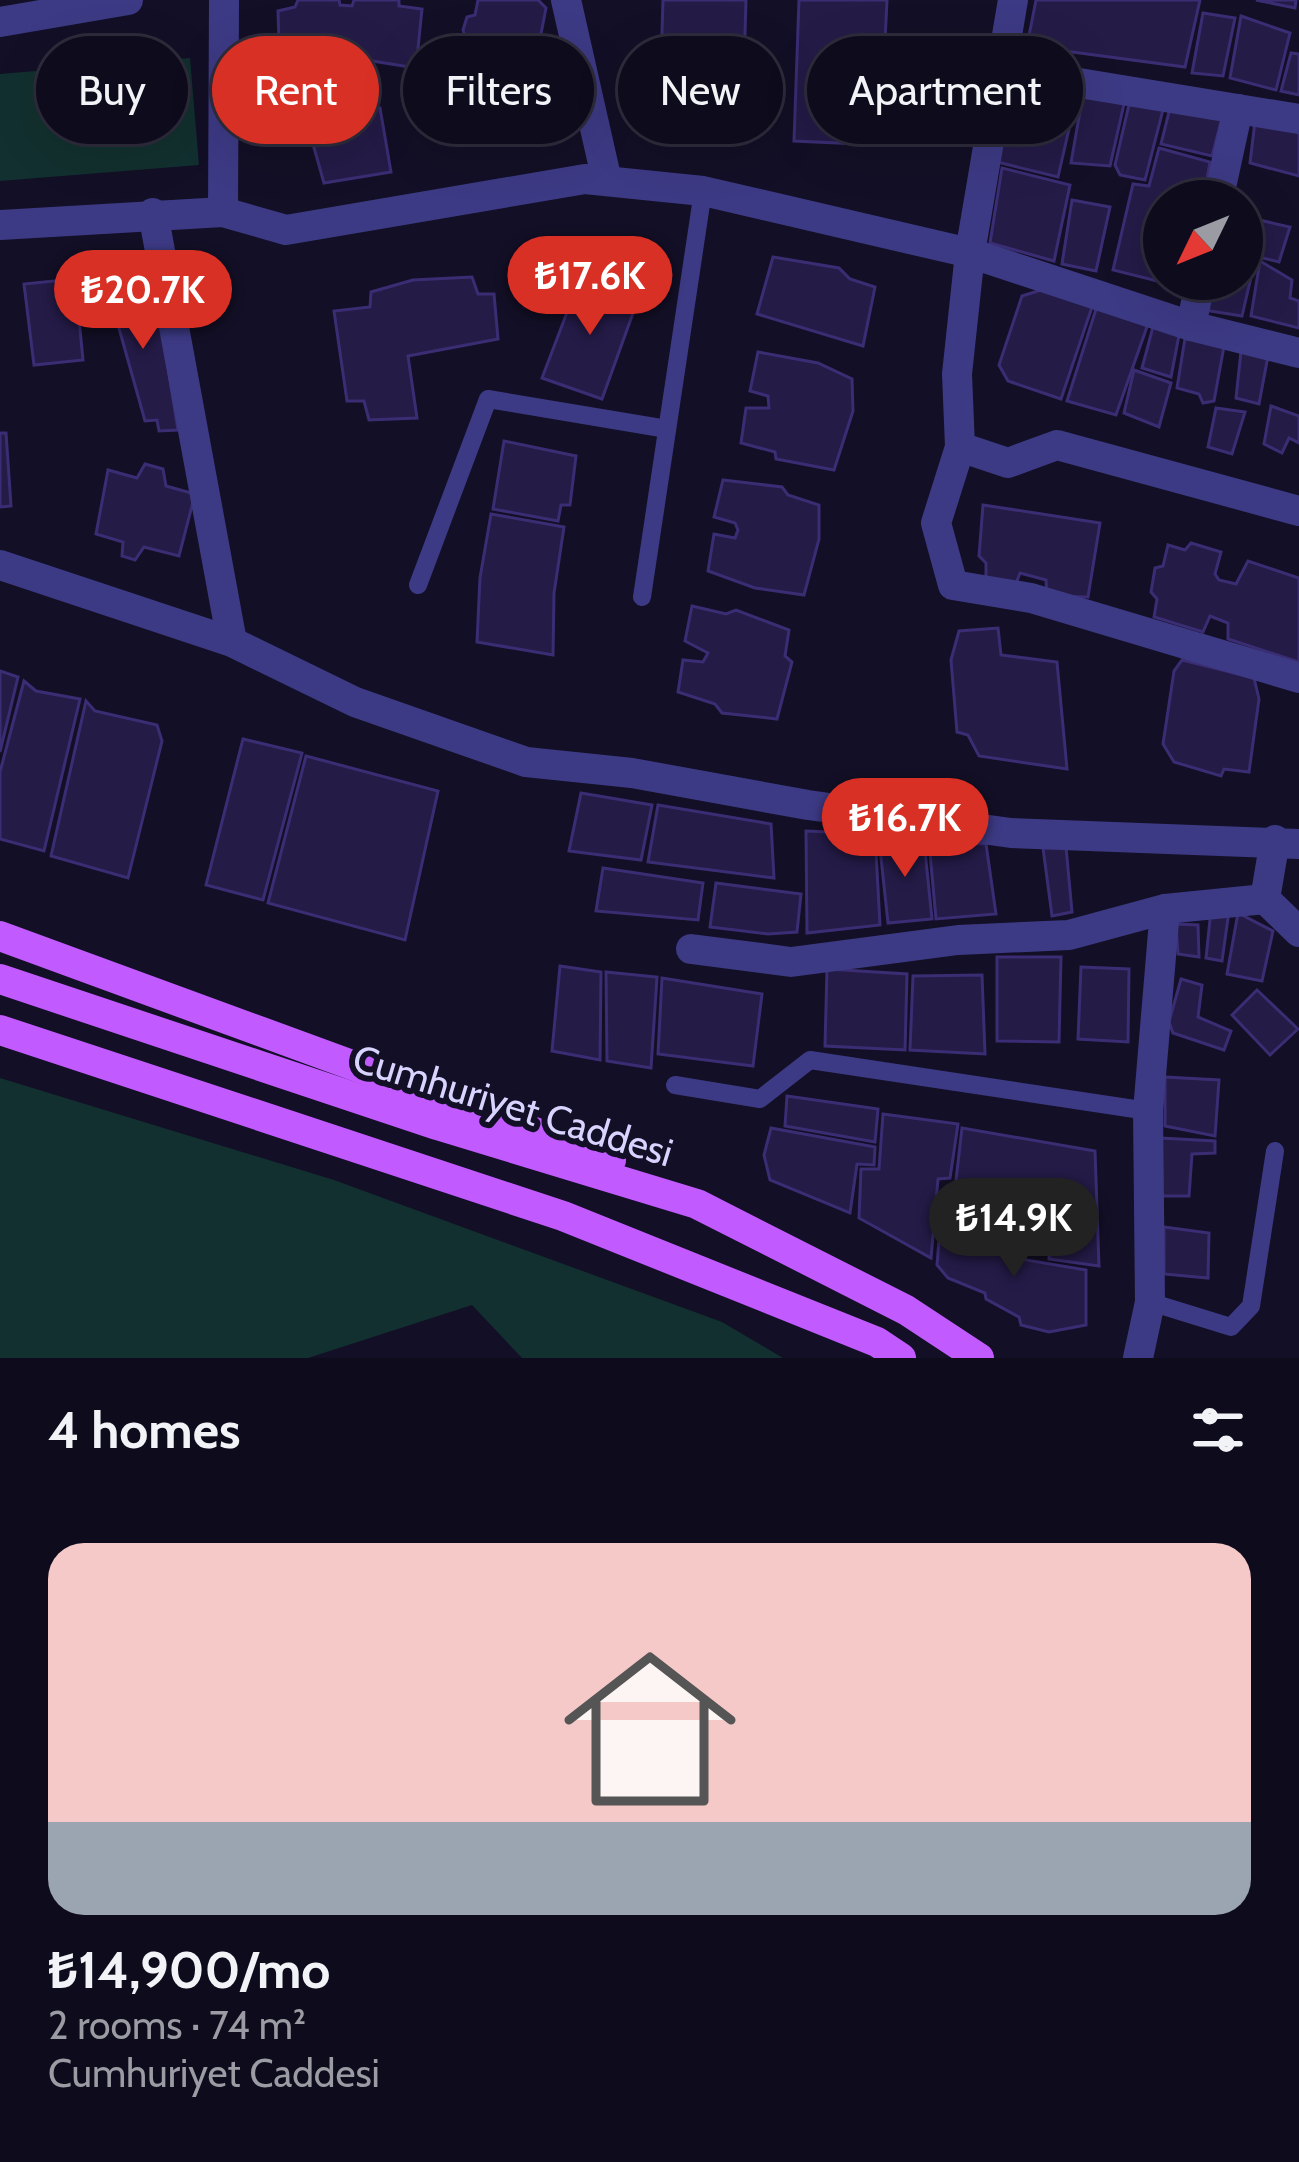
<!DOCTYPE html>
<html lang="en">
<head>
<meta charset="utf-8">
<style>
  :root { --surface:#0e0b1c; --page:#1c1929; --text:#f1f3f6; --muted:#9b9ba3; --line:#2e2b3b; --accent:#d93025 }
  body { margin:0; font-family:Cabin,sans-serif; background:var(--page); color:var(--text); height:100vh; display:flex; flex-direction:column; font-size:45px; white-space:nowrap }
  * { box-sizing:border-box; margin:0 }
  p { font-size:39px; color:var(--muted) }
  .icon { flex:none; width:66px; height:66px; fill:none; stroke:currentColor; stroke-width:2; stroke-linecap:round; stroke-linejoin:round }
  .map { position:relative; height:1358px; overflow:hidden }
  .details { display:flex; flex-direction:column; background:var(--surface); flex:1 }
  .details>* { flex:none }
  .top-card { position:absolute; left:36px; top:36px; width:1227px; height:108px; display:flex; gap:24px }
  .needle { width:78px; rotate:227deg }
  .fabs { position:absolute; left:1143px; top:180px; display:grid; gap:24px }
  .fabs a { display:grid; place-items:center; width:120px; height:120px; border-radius:50%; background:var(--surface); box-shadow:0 12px 48px #0002,0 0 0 3px var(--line); font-size:60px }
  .price { position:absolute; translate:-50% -102px; padding:0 27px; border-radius:42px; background:var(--accent); color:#fff; font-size:39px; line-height:78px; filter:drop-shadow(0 3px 6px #0008) }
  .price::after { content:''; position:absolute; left:50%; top:72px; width:36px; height:27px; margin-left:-18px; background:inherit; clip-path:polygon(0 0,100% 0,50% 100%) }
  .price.on { background:#222; color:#fff }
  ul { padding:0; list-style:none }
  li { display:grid; align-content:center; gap:24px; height:636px; padding:0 48px }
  li span { display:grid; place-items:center; height:372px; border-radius:36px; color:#555 }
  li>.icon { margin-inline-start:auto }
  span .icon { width:216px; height:216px; fill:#fffc; stroke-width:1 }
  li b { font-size:51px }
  h2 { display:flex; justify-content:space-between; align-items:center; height:144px; padding:0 48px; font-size:51px }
  .chip { padding:0 42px; border-radius:54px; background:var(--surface); box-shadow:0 12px 48px #0002,0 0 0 3px var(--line); font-size:42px; line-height:108px }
  .chip.on { background:var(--accent); color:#fff }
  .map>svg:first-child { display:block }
</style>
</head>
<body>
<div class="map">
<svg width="1299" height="1358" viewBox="0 0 1299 1358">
  <rect width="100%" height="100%" fill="#130f26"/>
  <g fill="#12302f">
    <path d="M 190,58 L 199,165 L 0,181 L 0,74 Z"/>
    <path d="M 0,1078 L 334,1180 L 722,1322 L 783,1358 L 522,1358 L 472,1305 L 308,1358 L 0,1358 Z"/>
  </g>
  <g fill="#241b47" stroke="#3b2d73" stroke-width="3">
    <path d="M 298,0 L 339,0 L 340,5 L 352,6 L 354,0 L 399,0 L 399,6 L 422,9 L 416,68 L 372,61 L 369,71 L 354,71 L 347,64 L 332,71 L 319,64 L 289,68 L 279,43 L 278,11 L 295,7 Z"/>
    <path d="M 478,0 L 538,0 L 546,8 L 539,44 L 529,46 L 526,57 L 536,64 L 529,104 L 516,104 L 512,126 L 458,107 L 463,72 L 456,64 L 460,45 L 467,42 L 463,30 L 467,17 L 475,15 Z"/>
    <path d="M 663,0 L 746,0 L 742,134 L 659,130 Z"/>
    <path d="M 799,0 L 887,0 L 880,145 L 794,141 Z"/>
    <path d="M 1036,0 L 1200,0 L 1185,67 L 1027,46 Z"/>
    <path d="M 1256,0 L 1296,0 L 1295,8 Z"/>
    <path d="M 1203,13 L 1235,18 L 1223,76 L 1192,73 Z"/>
    <path d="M 1241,16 L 1290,33 L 1276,90 L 1230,78 Z"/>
    <path d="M 1291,53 L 1299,54 L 1299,95 L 1281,91 Z"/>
    <path d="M 1021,85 L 1077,94 L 1058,177 L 997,162 L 1009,100 Z"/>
    <path d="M 1084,88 L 1126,95 L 1110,166 L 1071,163 Z"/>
    <path d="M 1131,96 L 1166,98 L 1145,180 L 1120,175 L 1115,165 Z"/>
    <path d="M 1172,100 L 1224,111 L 1212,156 L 1161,144 Z"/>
    <path d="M 380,108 L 391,172 L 324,183 L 307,123 Z"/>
    <path d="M 1256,113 L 1299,122 L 1299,176 L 1250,163 Z"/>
    <path d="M 1159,148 L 1210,162 L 1203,201 L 1164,201 L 1164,279 L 1187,279 L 1185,288 L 1113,270 L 1133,184 L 1149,186 Z"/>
    <path d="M 1002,168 L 1070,185 L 1054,261 L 990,243 Z"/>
    <path d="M 1072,200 L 1110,207 L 1096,271 L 1062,264 Z"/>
    <path d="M 1242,216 L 1290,227 L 1279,262 L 1242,253 Z"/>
    <path d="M 773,257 L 839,268 L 850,279 L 875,287 L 863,346 L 757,314 Z"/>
    <path d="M 1242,258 L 1255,260 L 1242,316 L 1204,310 L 1210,279 L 1242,279 Z"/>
    <path d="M 1260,261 L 1292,280 L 1290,298 L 1299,301 L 1299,328 L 1251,316 Z"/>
    <path d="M 123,271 L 127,280 L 137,282 L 146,322 L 161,324 L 178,430 L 159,431 L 157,420 L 145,421 L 104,275 Z"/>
    <path d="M 582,273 L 637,302 L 602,399 L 542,378 Z"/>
    <path d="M 472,277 L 478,294 L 494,294 L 498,339 L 408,356 L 417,418 L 369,420 L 364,401 L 347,401 L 334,311 L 370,307 L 371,292 L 413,280 Z"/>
    <path d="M 64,280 L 76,288 L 83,360 L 34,365 L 24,284 Z"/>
    <path d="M 1041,290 L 1093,304 L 1061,399 L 1008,381 L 999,365 L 1022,296 Z"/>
    <path d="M 1097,306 L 1149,321 L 1116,415 L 1067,401 Z"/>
    <path d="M 1154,323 L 1180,330 L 1171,377 L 1142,368 Z"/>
    <path d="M 1186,332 L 1225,341 L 1214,401 L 1203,403 L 1199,394 L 1177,388 Z"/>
    <path d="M 1241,351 L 1268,356 L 1259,404 L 1236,398 Z"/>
    <path d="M 758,352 L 818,363 L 852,379 L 853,411 L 834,470 L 776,459 L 775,452 L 741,443 L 746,408 L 769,408 L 768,396 L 750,391 Z"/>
    <path d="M 1134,370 L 1171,383 L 1159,427 L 1124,413 Z"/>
    <path d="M 1271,406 L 1299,416 L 1299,443 L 1289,438 L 1282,453 L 1264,444 Z"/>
    <path d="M 1216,408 L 1245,412 L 1232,454 L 1208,447 Z"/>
    <path d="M 0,433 L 6,433 L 11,506 L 0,507 Z"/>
    <path d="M 504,441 L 576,456 L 570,505 L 561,505 L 558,521 L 493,509 Z"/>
    <path d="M 145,464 L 163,469 L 166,486 L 195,494 L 179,556 L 144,547 L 135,560 L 122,556 L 123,542 L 96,534 L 108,470 L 137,478 Z"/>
    <path d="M 723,480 L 782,487 L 788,495 L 819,505 L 819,539 L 804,595 L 755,588 L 708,571 L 714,534 L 735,538 L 738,530 L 735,523 L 714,517 Z"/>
    <path d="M 983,505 L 1100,523 L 1088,597 L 1047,596 L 1046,580 L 1020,573 L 1014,589 L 986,583 L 986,563 L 979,556 Z"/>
    <path d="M 491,514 L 564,527 L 554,593 L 553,655 L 477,642 L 480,578 Z"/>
    <path d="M 1191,543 L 1221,552 L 1215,574 L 1219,580 L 1236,584 L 1248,561 L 1299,578 L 1299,662 L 1228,639 L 1228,623 L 1210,616 L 1203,632 L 1154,617 L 1157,599 L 1151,592 L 1155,568 L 1163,566 L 1168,545 L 1185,550 Z"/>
    <path d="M 692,606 L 726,614 L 736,610 L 789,630 L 785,656 L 792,662 L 777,719 L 722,713 L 715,704 L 678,692 L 683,660 L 703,662 L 708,653 L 685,641 Z"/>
    <path d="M 998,628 L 1001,655 L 1057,662 L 1067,769 L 979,756 L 968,735 L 957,732 L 951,660 L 959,631 Z"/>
    <path d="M 1182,660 L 1254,678 L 1259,699 L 1249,772 L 1224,769 L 1221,776 L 1174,762 L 1163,744 L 1174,671 Z"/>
    <path d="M 0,671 L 18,677 L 0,752 Z"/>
    <path d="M 24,681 L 36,691 L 80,699 L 44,851 L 0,839 L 0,772 Z"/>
    <path d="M 86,701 L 95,711 L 157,725 L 162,741 L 128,878 L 51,856 Z"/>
    <path d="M 243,739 L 302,753 L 263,900 L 206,885 Z"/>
    <path d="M 306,756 L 438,791 L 405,940 L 268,903 Z"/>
    <path d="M 581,793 L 652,805 L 641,860 L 569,851 Z"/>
    <path d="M 658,805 L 771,824 L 774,878 L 648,862 Z"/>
    <path d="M 806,831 L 875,834 L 880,925 L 807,933 Z"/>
    <path d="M 879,839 L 924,841 L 932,919 L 888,923 Z"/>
    <path d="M 929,842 L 986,844 L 996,914 L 936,919 Z"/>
    <path d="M 1066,847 L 1072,912 L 1052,916 L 1043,848 Z"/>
    <path d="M 603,868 L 703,883 L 698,920 L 596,911 Z"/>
    <path d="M 716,883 L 801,894 L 797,932 L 768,934 L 710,927 Z"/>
    <path d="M 1211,910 L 1229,911 L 1222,961 L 1206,958 Z"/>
    <path d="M 1238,913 L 1273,931 L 1262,981 L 1227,974 Z"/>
    <path d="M 1176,924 L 1198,925 L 1199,957 L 1178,954 Z"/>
    <path d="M 997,957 L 1061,957 L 1059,1042 L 997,1041 Z"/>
    <path d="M 560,966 L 601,972 L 600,1060 L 552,1051 Z"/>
    <path d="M 1081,967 L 1129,969 L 1128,1042 L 1078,1039 Z"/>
    <path d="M 827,969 L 907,974 L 905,1050 L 825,1046 Z"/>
    <path d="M 606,972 L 657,977 L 651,1068 L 607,1061 Z"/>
    <path d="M 982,975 L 985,1054 L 910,1050 L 913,976 Z"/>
    <path d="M 662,978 L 762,994 L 753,1066 L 658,1054 Z"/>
    <path d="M 1181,979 L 1202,985 L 1198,1017 L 1231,1031 L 1224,1050 L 1173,1033 L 1169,1022 Z"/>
    <path d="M 1257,990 L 1298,1029 L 1270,1055 L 1232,1015 Z"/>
    <path d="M 1165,1077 L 1219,1080 L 1215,1136 L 1165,1126 Z"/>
    <path d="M 787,1096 L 878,1109 L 875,1142 L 785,1126 Z"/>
    <path d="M 883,1114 L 958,1124 L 950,1178 L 938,1179 L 931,1258 L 859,1218 L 861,1169 L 879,1169 Z"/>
    <path d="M 771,1128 L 875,1147 L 874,1165 L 857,1164 L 850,1213 L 770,1180 L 764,1155 Z"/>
    <path d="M 962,1128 L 1095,1151 L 1099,1266 L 1049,1259 L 1050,1248 L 1041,1244 L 1039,1194 L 1007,1189 L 1000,1197 L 966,1190 L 956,1180 Z"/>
    <path d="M 1160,1138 L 1215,1141 L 1215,1153 L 1192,1154 L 1189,1196 L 1160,1196 Z"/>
    <path d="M 941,1216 L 978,1236 L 1000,1239 L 1002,1256 L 1086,1270 L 1086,1325 L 1049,1332 L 1021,1325 L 1019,1317 L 986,1299 L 985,1293 L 948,1278 L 937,1265 Z"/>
    <path d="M 1164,1227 L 1209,1233 L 1208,1278 L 1164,1274 Z"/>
  </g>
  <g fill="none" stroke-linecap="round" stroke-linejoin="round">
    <g stroke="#3d3a85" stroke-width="18">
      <path d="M 418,585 L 488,399 L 667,429"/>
      <path d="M 642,597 L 703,191"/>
      <path d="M 675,1085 L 760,1099 L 810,1060 L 1148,1111"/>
      <path d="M 1150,1302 L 1231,1327 L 1251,1306 L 1275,1151"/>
    </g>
    <g stroke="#3d3a85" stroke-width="30">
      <path d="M 566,0 L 607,181"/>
      <path d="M 1013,0 L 970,253 L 957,374 L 960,447 L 936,523 L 953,585 L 1031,598 L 1299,678"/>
      <path d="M 1000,70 L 1299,119"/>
      <path d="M 1218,201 L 1238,109"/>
      <path d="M 223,212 L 224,0"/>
      <path d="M 153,213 L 232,642"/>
      <path d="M 0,225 L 223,212 L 286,230 L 585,179 L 703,191 L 970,253 L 1191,326 L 1299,353"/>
      <path d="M 1191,326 L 1201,279"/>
      <path d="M 960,447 L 1008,463 L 1057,445 L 1299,511"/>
      <path d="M 0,565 L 232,642 L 355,702 L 526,762 L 632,773 L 808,805 L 1011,833 L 1299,844"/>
      <path d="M 1265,899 L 1275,840"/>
      <path d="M 691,949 L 791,962 L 958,940 L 1069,935 L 1165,909 L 1265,899 L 1299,932"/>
      <path d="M 1138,1358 L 1150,1302 L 1148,1111 L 1165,909"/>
    </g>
    <path stroke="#3d3a85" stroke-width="30" d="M 0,22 L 128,0"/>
    <g stroke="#c25bff" stroke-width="30">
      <path d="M 0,936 L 611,1160"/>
      <path d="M 0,979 L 437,1125 L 697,1204 L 906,1310 L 979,1358"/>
      <path d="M 0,1030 L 563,1216 L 877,1342 L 901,1358"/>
    </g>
  </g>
  <g text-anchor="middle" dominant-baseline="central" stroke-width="12" stroke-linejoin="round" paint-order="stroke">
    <g font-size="39" fill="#d9d4ff" stroke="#130f26">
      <text transform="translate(513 1105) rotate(17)">Cumhuriyet Caddesi</text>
    </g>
  </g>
</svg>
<div class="fabs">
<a><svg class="needle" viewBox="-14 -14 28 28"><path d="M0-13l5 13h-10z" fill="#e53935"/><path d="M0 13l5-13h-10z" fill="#9b9ba3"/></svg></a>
</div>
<b class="price" style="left:590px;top:338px">₺17.6K</b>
<b class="price" style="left:143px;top:352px">₺20.7K</b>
<b class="price" style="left:905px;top:880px">₺16.7K</b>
<b class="price on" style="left:1014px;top:1280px">₺14.9K</b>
<div class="top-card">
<a class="chip">Buy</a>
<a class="chip on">Rent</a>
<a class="chip">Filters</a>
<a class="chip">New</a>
<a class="chip">Apartment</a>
</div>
</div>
<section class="details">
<h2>4 homes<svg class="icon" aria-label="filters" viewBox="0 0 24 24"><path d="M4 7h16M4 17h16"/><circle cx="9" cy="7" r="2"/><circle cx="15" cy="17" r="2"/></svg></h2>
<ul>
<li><span style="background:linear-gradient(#f6c9c9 75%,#9aa5b1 0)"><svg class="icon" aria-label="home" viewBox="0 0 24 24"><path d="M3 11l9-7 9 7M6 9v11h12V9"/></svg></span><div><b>₺14,900/mo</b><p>2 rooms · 74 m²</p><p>Cumhuriyet Caddesi</p></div></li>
</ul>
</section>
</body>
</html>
